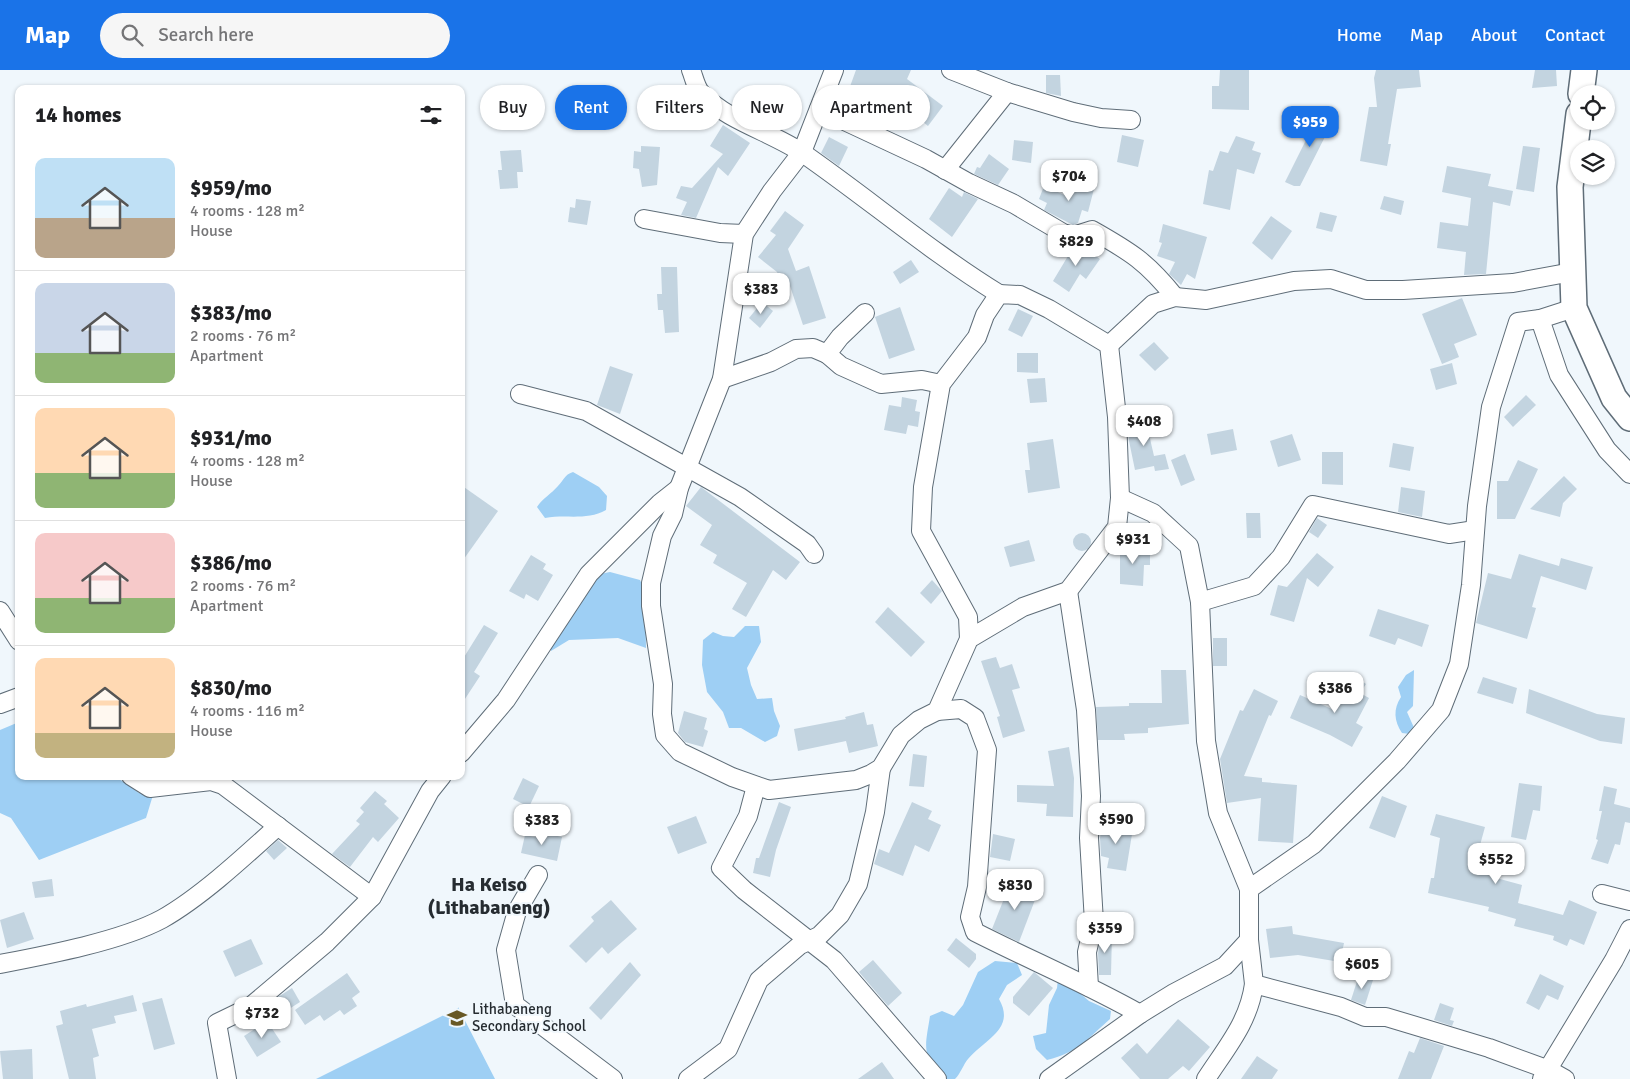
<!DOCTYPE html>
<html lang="en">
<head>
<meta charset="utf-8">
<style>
  :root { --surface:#fff; --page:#f6f6f6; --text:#202124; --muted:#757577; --line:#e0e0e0; --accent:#1a73e8 }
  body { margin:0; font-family:Signika,sans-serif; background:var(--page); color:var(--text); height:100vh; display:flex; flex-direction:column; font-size:19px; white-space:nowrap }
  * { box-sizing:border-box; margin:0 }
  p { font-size:16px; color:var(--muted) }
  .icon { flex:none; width:28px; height:28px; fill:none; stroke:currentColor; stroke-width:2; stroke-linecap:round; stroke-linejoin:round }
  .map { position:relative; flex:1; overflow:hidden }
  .sheet { position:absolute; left:15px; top:15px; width:450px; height:695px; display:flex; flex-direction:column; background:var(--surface); border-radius:10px; box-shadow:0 1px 4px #0004 }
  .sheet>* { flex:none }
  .top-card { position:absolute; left:480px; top:15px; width:475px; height:45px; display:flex; gap:10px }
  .tools { position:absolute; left:1570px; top:15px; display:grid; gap:10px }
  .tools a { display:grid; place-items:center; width:45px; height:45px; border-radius:50%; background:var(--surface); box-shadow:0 1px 4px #0004; font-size:25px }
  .price { position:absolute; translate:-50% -42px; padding:0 11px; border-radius:10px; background:#fff; color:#222; font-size:16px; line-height:32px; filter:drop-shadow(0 1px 2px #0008) }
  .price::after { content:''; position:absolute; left:50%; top:30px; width:15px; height:11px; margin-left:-8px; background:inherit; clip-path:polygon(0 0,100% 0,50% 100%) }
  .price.on { background:var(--accent); color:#fff }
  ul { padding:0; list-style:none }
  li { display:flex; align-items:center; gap:15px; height:125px; padding:0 20px }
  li+li { border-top:1px solid var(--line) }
  li span { display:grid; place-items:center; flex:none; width:140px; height:100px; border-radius:10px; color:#555 }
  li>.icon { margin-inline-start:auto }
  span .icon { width:60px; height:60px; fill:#fffc; stroke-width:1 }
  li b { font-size:21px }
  h2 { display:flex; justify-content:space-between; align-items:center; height:60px; padding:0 20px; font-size:21px }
  .tag { padding:0 18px; border-radius:22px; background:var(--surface); box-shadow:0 1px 4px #0004; font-size:18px; line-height:45px }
  .tag.on { background:var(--accent); color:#fff }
  header { display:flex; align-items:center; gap:30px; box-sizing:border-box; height:70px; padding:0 25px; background:var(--accent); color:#fff }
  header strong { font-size:24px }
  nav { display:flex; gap:28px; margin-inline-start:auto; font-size:18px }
  .search { width:350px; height:45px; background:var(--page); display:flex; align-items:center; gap:12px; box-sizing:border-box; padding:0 18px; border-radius:28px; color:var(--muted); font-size:19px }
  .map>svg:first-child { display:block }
</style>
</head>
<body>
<header>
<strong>Map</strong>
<div class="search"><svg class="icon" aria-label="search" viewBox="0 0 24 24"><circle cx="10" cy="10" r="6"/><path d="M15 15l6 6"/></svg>Search here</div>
<nav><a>Home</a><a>Map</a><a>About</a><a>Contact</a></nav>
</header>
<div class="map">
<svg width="1630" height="1009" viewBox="0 0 1630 1009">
  <rect width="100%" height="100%" fill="#f0f7fc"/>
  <g fill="#9ecff4">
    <path d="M 573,402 L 599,417 L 607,426 L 606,440 C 587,451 566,444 545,448 L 537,437 C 543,428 551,424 558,416 C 564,410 564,405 573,402 Z"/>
    <path d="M 610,502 L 640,510 L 645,521 L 646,578 L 618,568 L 569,570 L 551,581 L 551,573 L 600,504 Z"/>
    <path d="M 745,556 L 759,556 L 761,572 L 747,598 L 751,615 L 757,629 L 772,628 L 774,641 L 780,656 L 777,666 L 765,672 L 741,658 L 729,658 L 723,642 L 707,622 L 702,595 L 703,570 L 713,562 L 723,566 L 734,567 Z"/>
    <path d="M 1414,600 L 1413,636 L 1407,642 L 1415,660 L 1410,664 L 1402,663 C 1394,651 1393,639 1401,627 L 1398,617 L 1406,605 Z"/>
    <path d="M 19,652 L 19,706 L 115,706 L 139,723 L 153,725 L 146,748 L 39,790 L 11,748 L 0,743 L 0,660 Z"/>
    <path d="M 995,891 L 1017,893 L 1022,905 L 1007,915 L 999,929 C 1016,959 985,969 968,989 C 963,995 961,1003 955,1009 L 944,1009 C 921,984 925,978 930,946 L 942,941 L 954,946 L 963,935 L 978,902 Z"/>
    <path d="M 1058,909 L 1075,919 L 1089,931 L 1111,941 L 1110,949 C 1087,969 1079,982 1047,990 L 1036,979 L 1033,966 L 1046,963 L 1049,935 L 1057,918 Z"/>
    <path d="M 458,937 L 495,1009 L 316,1009 L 458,938 Z"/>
  </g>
  <g fill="#c3d4e0">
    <path d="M 856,0 L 911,0 L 907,9 L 943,36 L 928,56 L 887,23 L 882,35 L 848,22 Z"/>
    <path d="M 1220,0 L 1249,0 L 1249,40 L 1212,39 L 1212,16 L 1219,16 Z"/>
    <path d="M 1376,0 L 1419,0 L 1421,17 L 1397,19 L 1388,74 L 1391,74 L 1387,96 L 1360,91 L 1369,37 L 1377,37 L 1374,8 Z"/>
    <path d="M 1535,0 L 1556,0 L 1557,16 L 1532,18 Z"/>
    <path d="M 1046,5 L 1060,5 L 1061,26 L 1046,23 Z"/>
    <path d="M 1318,40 L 1335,47 L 1300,116 L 1294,116 L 1285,112 L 1311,60 Z"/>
    <path d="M 723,55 L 750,73 L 728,106 L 718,97 L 696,148 L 681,145 L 687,132 L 676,128 L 681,116 L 692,118 L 723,84 L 710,76 Z"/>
    <path d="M 1122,65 L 1144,70 L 1138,97 L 1117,92 Z"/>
    <path d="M 1236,66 L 1255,72 L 1252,80 L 1261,83 L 1254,104 L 1237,99 L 1230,140 L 1203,134 L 1209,100 L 1213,101 L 1220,81 L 1228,83 Z"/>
    <path d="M 829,67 L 848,77 L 839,96 L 821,83 Z"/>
    <path d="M 1014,70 L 1033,72 L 1031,93 L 1012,90 Z"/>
    <path d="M 641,76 L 660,77 L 657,115 L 642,117 L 639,99 L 633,98 L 634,81 L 641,82 Z"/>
    <path d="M 1523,76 L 1540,78 L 1534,122 L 1516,119 Z"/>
    <path d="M 521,80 L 523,102 L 517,102 L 518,118 L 500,119 L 498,100 L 502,100 L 500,81 Z"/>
    <path d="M 989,84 L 1009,99 L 998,115 L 974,104 L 977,97 L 980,98 Z"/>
    <path d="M 1447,96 L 1491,104 L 1488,116 L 1513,121 L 1510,136 L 1493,132 L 1486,204 L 1464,205 L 1466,182 L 1437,178 L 1440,152 L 1468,156 L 1471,128 L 1442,122 Z"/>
    <path d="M 1074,111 L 1095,115 L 1088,142 L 1082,140 L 1078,153 L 1073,155 L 1044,140 L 1047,133 L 1039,129 L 1044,116 L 1069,127 Z"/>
    <path d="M 949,118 L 962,127 L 964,122 L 978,129 L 952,167 L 929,149 Z"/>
    <path d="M 1384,126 L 1404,131 L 1401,145 L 1380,139 Z"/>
    <path d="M 576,129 L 591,131 L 587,155 L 568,152 L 570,137 L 575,138 Z"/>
    <path d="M 785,141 L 804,155 L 788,179 L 796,201 L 809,196 L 826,248 L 803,255 L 787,207 L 780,210 L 777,202 L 758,187 L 776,165 L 770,161 Z"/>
    <path d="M 1320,142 L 1337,146 L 1332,162 L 1316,158 Z"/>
    <path d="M 1271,146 L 1292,161 L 1272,190 L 1252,173 Z"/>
    <path d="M 1163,154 L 1207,167 L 1195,209 L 1187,204 L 1181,215 L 1169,204 L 1175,192 L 1157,186 L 1162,173 L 1159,172 Z"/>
    <path d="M 1080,175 L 1100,189 L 1086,209 L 1080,204 L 1069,222 L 1053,211 L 1074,176 Z"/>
    <path d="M 911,190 L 919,202 L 900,214 L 893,202 Z"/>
    <path d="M 661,197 L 677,197 L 679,262 L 665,263 L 663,240 L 658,240 L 657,224 L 662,224 Z"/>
    <path d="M 1462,228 L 1477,265 L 1454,274 L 1459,287 L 1442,294 L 1422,244 Z"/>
    <path d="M 762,232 L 773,241 L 760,258 L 749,248 Z"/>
    <path d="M 900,237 L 915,280 L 889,289 L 875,247 Z"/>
    <path d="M 1018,239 L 1033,246 L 1022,267 L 1008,260 Z"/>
    <path d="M 1154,272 L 1169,288 L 1155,301 L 1139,285 Z"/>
    <path d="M 1017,283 L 1038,283 L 1038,303 L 1017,302 Z"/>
    <path d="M 1452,293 L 1457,314 L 1436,320 L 1430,299 Z"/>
    <path d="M 610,296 L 633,304 L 620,344 L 597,335 Z"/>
    <path d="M 1045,308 L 1047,332 L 1030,333 L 1027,309 Z"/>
    <path d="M 1526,325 L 1536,335 L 1513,357 L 1504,347 Z"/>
    <path d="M 902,327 L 917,330 L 915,341 L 920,342 L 918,357 L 908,355 L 906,364 L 884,360 L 889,335 L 901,337 Z"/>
    <path d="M 1145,347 L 1154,386 L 1165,384 L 1169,399 L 1155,401 L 1154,396 L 1135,400 L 1129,371 L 1128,351 Z"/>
    <path d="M 1233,359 L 1237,380 L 1211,385 L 1207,364 Z"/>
    <path d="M 1292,364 L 1301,390 L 1278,397 L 1270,371 Z"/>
    <path d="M 1053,369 L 1060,418 L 1028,423 L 1025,400 L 1030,400 L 1027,373 Z"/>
    <path d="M 1393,373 L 1414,377 L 1410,401 L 1389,397 Z"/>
    <path d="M 1322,382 L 1343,382 L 1343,415 L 1322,414 Z"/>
    <path d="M 1185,384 L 1195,410 L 1181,416 L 1171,390 Z"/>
    <path d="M 1518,390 L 1538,399 L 1515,449 L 1497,449 L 1497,411 L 1508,411 Z"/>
    <path d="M 1564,406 L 1577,419 L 1563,433 L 1560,447 L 1530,439 Z"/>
    <path d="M 461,415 L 498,441 L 461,493 Z"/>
    <path d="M 701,417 L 800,492 L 786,510 L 773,500 L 746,547 L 732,539 L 747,513 L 713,493 L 717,485 L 700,475 L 712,455 L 686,436 Z"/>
    <path d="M 1401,417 L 1425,421 L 1422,447 L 1398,442 Z"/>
    <path d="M 1246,443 L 1260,443 L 1261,468 L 1247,468 Z"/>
    <path d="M 1317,448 L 1327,455 L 1318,468 L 1309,462 Z"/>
    <circle cx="1082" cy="472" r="9"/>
    <path d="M 1029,470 L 1035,491 L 1010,497 L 1004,477 Z"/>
    <path d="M 1120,474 L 1135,474 L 1135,482 L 1150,479 L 1150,495 L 1144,495 L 1143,516 L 1120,514 Z"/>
    <path d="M 1317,483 L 1334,497 L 1318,517 L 1307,508 L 1294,552 L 1270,545 L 1278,515 L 1287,517 Z"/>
    <path d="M 1519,484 L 1559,496 L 1561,488 L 1593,497 L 1586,520 L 1541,506 L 1532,537 L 1536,538 L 1527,569 L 1476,553 L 1488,503 L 1511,509 Z"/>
    <path d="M 531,485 L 546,494 L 543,499 L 553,505 L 538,531 L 526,524 L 524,529 L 509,521 Z"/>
    <path d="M 932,510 L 942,521 L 931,534 L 920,523 Z"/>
    <path d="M 888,537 L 925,572 L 911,587 L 875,552 Z"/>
    <path d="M 1378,539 L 1429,555 L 1422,577 L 1398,568 L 1395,575 L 1369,566 Z"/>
    <path d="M 484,555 L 498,563 L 474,602 L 480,606 L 461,635 L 461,592 Z"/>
    <rect x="1213" y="568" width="14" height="28"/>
    <path d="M 996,587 L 1000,598 L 1012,594 L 1020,618 L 1012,620 L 1025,661 L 1003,668 L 997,647 L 1000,646 L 981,591 Z"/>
    <path d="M 1161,600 L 1186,600 L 1189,654 L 1148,658 L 1148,663 L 1124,664 L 1125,670 L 1098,670 L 1096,637 L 1129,636 L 1129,633 L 1162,633 Z"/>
    <path d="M 1354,606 L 1366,614 L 1360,623 L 1369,628 L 1356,653 L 1363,657 L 1352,677 L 1330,665 L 1290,648 L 1300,625 L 1332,639 Z"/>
    <path d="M 1483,607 L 1517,618 L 1513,634 L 1477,623 Z"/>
    <path d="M 1254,619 L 1278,631 L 1271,646 L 1269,645 L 1244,706 L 1262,708 L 1262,712 L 1297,715 L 1293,773 L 1258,771 L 1261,728 L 1227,733 L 1220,689 L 1240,640 L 1243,641 Z"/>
    <path d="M 1529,619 L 1597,644 L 1625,648 L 1622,674 L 1600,671 L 1526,643 Z"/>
    <path d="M 684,641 L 707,648 L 704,659 L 708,661 L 703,677 L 685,672 L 678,663 Z"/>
    <path d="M 864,642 L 867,655 L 873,654 L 878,676 L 849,683 L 846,671 L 798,681 L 794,659 L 846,649 L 845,647 Z"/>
    <path d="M 1069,677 L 1074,708 L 1073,747 L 1046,746 L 1047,734 L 1017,732 L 1017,715 L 1054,716 L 1048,681 Z"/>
    <path d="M 913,684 L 927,686 L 924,717 L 909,716 Z"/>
    <path d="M 523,708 L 539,716 L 529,737 L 513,729 Z"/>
    <path d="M 1519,713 L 1542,716 L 1540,741 L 1533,740 L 1526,770 L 1511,767 Z"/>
    <path d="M 1604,716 L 1617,719 L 1614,734 L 1630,738 L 1630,753 L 1625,752 L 1620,775 L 1615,774 L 1608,794 L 1591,789 L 1598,770 L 1596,769 L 1602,741 L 1599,741 Z"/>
    <path d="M 375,721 L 387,731 L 384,734 L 399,748 L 378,772 L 373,767 L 350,797 L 332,784 L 360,754 L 356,751 L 364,742 L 360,738 Z"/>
    <path d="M 1382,726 L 1407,736 L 1395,768 L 1369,758 Z"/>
    <path d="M 779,732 L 791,737 L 776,780 L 770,807 L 753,803 L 756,788 L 759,788 Z"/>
    <path d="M 912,732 L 932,741 L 928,749 L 941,755 L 929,782 L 915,775 L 903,806 L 874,794 L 879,779 L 889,783 Z"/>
    <path d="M 1436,744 L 1485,757 L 1477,786 L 1482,787 L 1482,794 L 1491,795 L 1489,806 L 1522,815 L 1518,833 L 1563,845 L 1569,830 L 1597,842 L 1584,875 L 1570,869 L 1567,876 L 1553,870 L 1554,866 L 1514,856 L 1516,849 L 1488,841 L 1489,837 L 1428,823 L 1431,808 L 1434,808 L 1440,768 L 1430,765 Z"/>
    <path d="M 696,746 L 707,773 L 678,784 L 667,757 Z"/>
    <path d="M 1102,752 L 1133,758 L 1126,801 L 1107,798 L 1109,788 L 1101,786 L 1100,768 Z"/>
    <path d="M 536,761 L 562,767 L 557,791 L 521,783 L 525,765 L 535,767 Z"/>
    <path d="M 993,764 L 1015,769 L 1010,791 L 990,787 Z"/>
    <path d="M 278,770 L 287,778 L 274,790 L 266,781 Z"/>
    <path d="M 52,809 L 54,826 L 35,828 L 32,812 Z"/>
    <path d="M 1011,811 L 1038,822 L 1019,872 L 992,859 Z"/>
    <path d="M 611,830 L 637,859 L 608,884 L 602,877 L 586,893 L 569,876 L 594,851 L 591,847 Z"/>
    <path d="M 24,842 L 34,869 L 7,878 L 0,850 Z"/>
    <path d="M 1292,856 L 1293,864 L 1344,873 L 1340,892 L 1298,885 L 1270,888 L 1266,859 Z"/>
    <path d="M 1102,862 L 1112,863 L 1111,905 L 1099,905 L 1098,883 Z"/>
    <path d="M 956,868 L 976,884 L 976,889 L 969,898 L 947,880 Z"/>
    <path d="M 251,869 L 263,894 L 235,907 L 223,881 Z"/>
    <path d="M 873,890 L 902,923 L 888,936 L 859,902 Z"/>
    <path d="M 630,892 L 641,905 L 601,950 L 589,938 Z"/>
    <path d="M 1034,902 L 1053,918 L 1029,946 L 1013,933 L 1013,927 Z"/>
    <path d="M 347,903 L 360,922 L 352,928 L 357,936 L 344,945 L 340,940 L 324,951 L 320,945 L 305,955 L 295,940 Z"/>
    <path d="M 1540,904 L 1564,916 L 1558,930 L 1547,925 L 1539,940 L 1526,933 Z"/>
    <path d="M 1359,905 L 1373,910 L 1365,935 L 1351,930 Z"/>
    <path d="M 292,918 L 300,932 L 286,941 L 278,927 Z"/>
    <path d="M 133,925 L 137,941 L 114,946 L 116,953 L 92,959 L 99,986 L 93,988 L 96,1009 L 69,1009 L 56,956 L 63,954 L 60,941 L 86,934 L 87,937 Z"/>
    <path d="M 162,928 L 175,974 L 154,980 L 142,933 Z"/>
    <path d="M 1440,933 L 1454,938 L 1450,950 L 1454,951 L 1452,956 L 1434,950 Z"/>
    <path d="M 1178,949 L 1210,977 L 1189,1001 L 1183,996 L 1168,1009 L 1140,1009 L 1121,988 L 1137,973 L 1147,984 Z"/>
    <path d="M 267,951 L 281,972 L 257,987 L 244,966 Z"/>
    <path d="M 1420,968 L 1444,976 L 1431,1009 L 1398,1009 L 1409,981 L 1414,983 Z"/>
    <path d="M 32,979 L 33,1009 L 3,1009 L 0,981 Z"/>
    <path d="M 1257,986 L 1278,1000 L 1272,1009 L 1241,1009 Z"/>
    <path d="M 882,992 L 894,1009 L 858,1009 Z"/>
  </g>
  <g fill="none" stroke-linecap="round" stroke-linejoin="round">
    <defs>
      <g id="street">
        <path d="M 691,0 C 694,7 696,19 702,24 C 729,52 772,62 804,84 C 870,130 931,182 999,224"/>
        <path d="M 834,0 L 802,82 L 772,121 L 744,164 L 722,309 L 679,418 L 673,444 L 662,466 L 651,513 L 651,536 L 663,614 L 662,644 L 665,665 L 680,682 L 732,707 L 769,720 L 856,710 L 871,704 L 881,698 L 901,665 L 919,650 L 937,641 L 969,569 L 1023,537 L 1068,521 L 1117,457 L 1120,428 L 1117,347 L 1109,275 L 1049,239 L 1020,225 L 999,224 L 985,245 L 977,267 L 941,314 L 923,417 L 921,461 L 968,547 L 969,569"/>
        <path d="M 951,0 L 1007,22"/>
        <path d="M 819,39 L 926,89 L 969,113 L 1014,134 L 1063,163 L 1073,166 L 1092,160 C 1131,182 1147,192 1175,227"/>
        <path d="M 945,100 L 1007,22 L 1073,42 L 1101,48 L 1131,50"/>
        <path d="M 644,149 L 720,163 L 744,164"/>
        <path d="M 865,243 L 840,267 L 827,284 L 841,296 L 881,314 L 922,310 L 941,314"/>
        <path d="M 1540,249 L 1559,305 L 1607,380 L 1630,404"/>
        <path d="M 1109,275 L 1153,234 L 1175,227 L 1206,230 L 1294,211 L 1331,209 L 1366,220 L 1403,220 L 1513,213 L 1572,202"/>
        <path d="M 722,309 L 771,292 L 796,279 L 813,278 L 827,284"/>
        <path d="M 520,324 L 586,341 L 740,427 L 807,474 L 814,484"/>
        <path d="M 1120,428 L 1153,443 L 1189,476 L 1200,532 L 1206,671 L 1218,743 L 1249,819"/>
        <path d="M 1068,521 L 1086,640 L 1091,726 L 1089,768 L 1094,852 L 1087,882 L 1089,917"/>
        <path d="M 1200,532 L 1254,516 L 1281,487 L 1313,435 L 1449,464 L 1475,460"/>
        <path d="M 0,541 L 19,571"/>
        <path d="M 0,634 L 19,627"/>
        <path d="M 937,641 L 961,639 L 975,648 L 987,680 L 977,817 L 970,847 L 975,862 C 1030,890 1087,914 1140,944"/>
        <path d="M 461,683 L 506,630 L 589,504 L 660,433 L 679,418"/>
        <path d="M 131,706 L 150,718 L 211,711 L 223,715 L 372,827"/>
        <path d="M 756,716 L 748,746 L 721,798 L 744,820 L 834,890 L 937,1009"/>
        <path d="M 538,805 L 517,841 L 506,880 L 515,935 L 613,1009"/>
        <path d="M 1602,824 L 1630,831"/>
        <path d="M 1249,870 L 1254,914 L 1341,937 L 1365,947 L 1386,947 L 1489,978 L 1549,1000 L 1565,1009"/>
        <path d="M 0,894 C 47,885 121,871 162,849 C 201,827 245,786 278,756"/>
        <path d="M 227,1009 L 217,953 L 250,937 L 327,872 L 372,827 L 430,721 L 442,706"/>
        <path d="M 688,1009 L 728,979 L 759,910 L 800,875 L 819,866 L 840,845 L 858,814 L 875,742 L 881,698"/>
        <path d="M 1049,1009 L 1140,944 L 1174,923 L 1225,896 L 1249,870 L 1249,819 L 1314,774 L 1397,691 L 1441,640 L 1459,594 L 1471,515 L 1477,436 L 1491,337 L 1518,252 L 1540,249 L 1574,238"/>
        <path d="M 1206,1009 C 1226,978 1249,952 1254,914"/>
        <path d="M 1542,1009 L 1614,890 L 1630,859"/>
      </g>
      <g id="secondary">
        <path d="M 1581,24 L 1584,0"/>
        <path d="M 1579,44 L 1570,117 L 1574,238 L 1614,328 L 1630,348"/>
      </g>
    </defs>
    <use href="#street" stroke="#5f6d78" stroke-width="20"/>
    <use href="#secondary" stroke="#5f6d78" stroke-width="28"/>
    <use href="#street" stroke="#fff" stroke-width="18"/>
    <use href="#secondary" stroke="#fff" stroke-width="25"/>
  </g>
  <defs>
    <symbol id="school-bare" viewBox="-9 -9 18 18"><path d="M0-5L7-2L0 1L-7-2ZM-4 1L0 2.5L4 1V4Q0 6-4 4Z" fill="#685825" stroke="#f0f7fc" stroke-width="2.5" paint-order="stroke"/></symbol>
  </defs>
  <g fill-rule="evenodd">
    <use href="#school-bare" x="443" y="934" width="28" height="28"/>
  </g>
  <g text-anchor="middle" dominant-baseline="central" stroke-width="4" stroke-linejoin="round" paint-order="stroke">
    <g font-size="15" fill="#262c31" stroke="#f0f7fc" text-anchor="start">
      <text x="472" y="939">Lithabaneng<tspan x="472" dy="17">Secondary School</tspan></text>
    </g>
    <g font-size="20" font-weight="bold" fill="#262c31" stroke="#f0f7fc">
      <text x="489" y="814">Ha Keiso<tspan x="489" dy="23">(Lithabaneng)</tspan></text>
    </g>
  </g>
</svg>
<div class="tools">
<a><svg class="icon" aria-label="locate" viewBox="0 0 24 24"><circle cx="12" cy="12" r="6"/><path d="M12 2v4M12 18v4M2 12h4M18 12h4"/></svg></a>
<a><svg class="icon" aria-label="layers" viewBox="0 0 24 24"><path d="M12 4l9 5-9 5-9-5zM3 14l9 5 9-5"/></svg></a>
</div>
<b class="price on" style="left:1310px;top:78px">$959</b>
<b class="price" style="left:1069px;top:132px">$704</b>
<b class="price" style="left:1076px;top:197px">$829</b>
<b class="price" style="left:761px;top:245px">$383</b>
<b class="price" style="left:1144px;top:377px">$408</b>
<b class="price" style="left:1133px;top:495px">$931</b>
<b class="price" style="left:1335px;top:644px">$386</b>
<b class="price" style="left:1116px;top:775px">$590</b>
<b class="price" style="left:542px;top:776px">$383</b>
<b class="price" style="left:1496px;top:815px">$552</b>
<b class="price" style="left:1015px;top:841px">$830</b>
<b class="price" style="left:1105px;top:884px">$359</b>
<b class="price" style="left:1362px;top:920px">$605</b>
<b class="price" style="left:262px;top:969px">$732</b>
<div class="top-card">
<a class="tag">Buy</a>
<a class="tag on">Rent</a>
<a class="tag">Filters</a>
<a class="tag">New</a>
<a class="tag">Apartment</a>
</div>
<section class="sheet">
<h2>14 homes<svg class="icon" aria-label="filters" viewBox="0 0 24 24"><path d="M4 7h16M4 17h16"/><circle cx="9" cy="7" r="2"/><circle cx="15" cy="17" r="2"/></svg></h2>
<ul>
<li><span style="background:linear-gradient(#bfe0f5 60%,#b9a48a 0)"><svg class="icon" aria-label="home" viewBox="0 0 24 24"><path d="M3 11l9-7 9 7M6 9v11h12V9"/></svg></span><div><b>$959/mo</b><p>4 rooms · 128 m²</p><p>House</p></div></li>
<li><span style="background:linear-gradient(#c9d6e8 70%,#8fb573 0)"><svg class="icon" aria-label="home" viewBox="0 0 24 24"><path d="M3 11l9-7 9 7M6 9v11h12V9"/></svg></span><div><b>$383/mo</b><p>2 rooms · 76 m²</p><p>Apartment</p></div></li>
<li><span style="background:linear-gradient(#ffd9b3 65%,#8fb573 0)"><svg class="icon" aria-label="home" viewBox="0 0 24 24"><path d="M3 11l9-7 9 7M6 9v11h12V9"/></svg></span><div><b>$931/mo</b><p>4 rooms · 128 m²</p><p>House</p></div></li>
<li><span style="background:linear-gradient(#f6c9c9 65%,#8fb573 0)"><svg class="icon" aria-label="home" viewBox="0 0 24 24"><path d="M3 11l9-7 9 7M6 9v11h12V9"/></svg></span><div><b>$386/mo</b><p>2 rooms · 76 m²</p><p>Apartment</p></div></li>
<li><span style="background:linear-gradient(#ffd9b3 75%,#c2b280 0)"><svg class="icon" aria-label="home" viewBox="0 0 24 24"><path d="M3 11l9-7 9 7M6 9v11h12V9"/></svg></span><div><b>$830/mo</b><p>4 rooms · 116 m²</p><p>House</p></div></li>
</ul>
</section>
</div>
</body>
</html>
